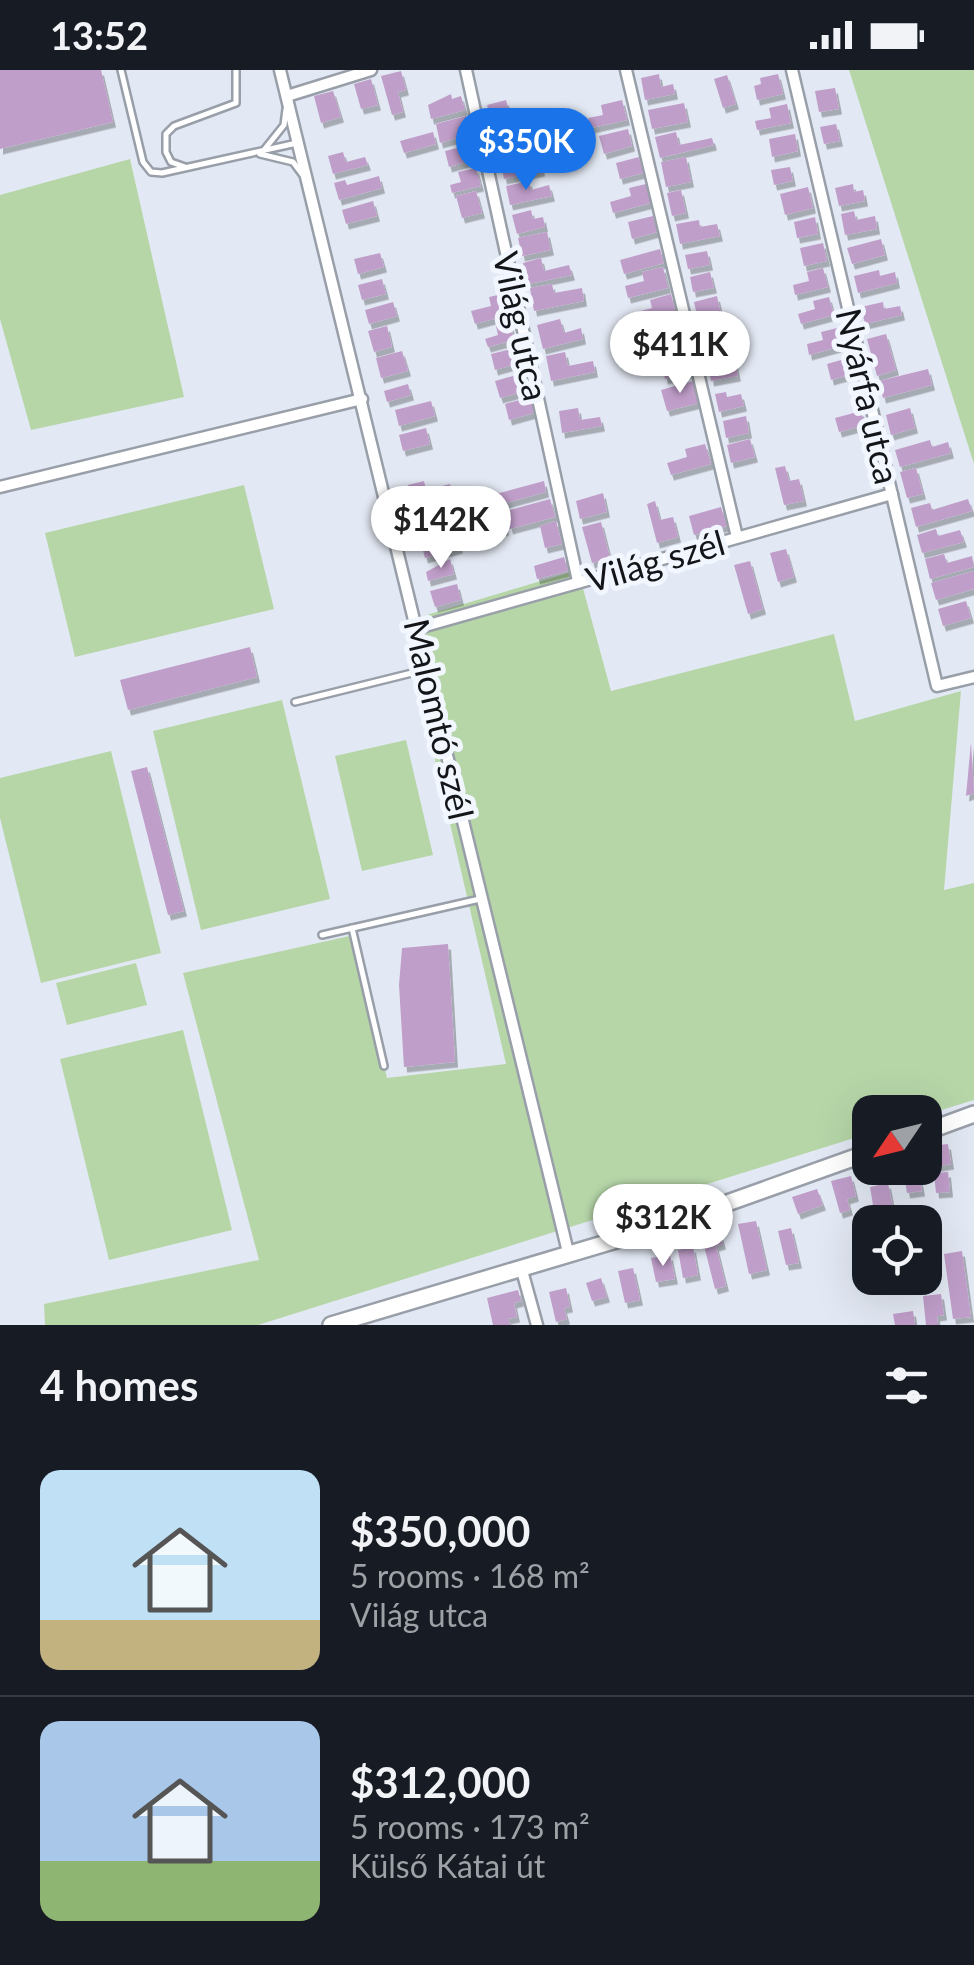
<!DOCTYPE html>
<html lang="en">
<head>
<meta charset="utf-8">
<style>
  :root { --surface:#171b24; --page:#242831; --text:#f1f3f6; --muted:#9ea1a6; --line:#363941; --accent:#1a73e8 }
  body { margin:0; font-family:Lato,sans-serif; background:var(--page); color:var(--text); height:100vh; display:flex; flex-direction:column; font-size:38px; white-space:nowrap }
  * { box-sizing:border-box; margin:0 }
  p { font-size:32px; color:var(--muted) }
  .icon { flex:none; width:55px; height:55px; fill:none; stroke:currentColor; stroke-width:2; stroke-linecap:round; stroke-linejoin:round }
  .map { position:relative; height:1255px; overflow:hidden }
  .panel { display:flex; flex-direction:column; background:var(--surface); flex:1 }
  .panel>* { flex:none }
  .needle { width:65px; rotate:235deg }
  .tools { position:absolute; left:852px; top:1025px; display:grid; gap:20px }
  .tools a { display:grid; place-items:center; width:90px; height:90px; border-radius:20px; background:var(--surface); box-shadow:0 10px 40px #0002; font-size:50px }
  .price { position:absolute; translate:-50% -85px; padding:0 22px; border-radius:35px; background:#fff; color:#222; font-size:32px; line-height:65px; filter:drop-shadow(0 2px 5px #0008) }
  .price::after { content:''; position:absolute; left:50%; top:60px; width:30px; height:22px; margin-left:-15px; background:inherit; clip-path:polygon(0 0,100% 0,50% 100%) }
  .price.on { background:var(--accent); color:#fff }
  ul { padding:0; list-style:none }
  li { display:flex; align-items:center; gap:30px; height:250px; padding:0 40px }
  li+li { border-top:2px solid var(--line) }
  li span { display:grid; place-items:center; flex:none; width:280px; height:200px; border-radius:20px; color:#555 }
  li>.icon { margin-inline-start:auto }
  span .icon { width:120px; height:120px; fill:#fffc; stroke-width:1 }
  li b { font-size:42px }
  h2 { display:flex; justify-content:space-between; align-items:center; height:120px; padding:0 40px; font-size:42px }
  .status { display:flex; justify-content:space-between; align-items:center; height:70px; padding:0 50px; background:var(--surface); direction:ltr }
  .status svg { height:28px; fill:currentColor }
  .map>svg:first-child { display:block }
</style>
</head>
<body>
<div class="status"><b>13:52</b><svg viewBox="0 0 49 12"><path d="M0 12V9h3v3zM5 12V6h3v6zM10 12V3h3v9zM15 12V0h3v12zM26 1h20v11H26zM47 4h2v5h-2z"/></svg></div>
<div class="map">
<svg width="974" height="1255" viewBox="0 0 974 1255">
  <defs>
    <filter id="shadow"><feDropShadow dx="3" dy="5.5" stdDeviation="0" flood-color="#0004"/></filter>
  </defs>
  <rect width="100%" height="100%" fill="#e3e9f4"/>
  <g fill="#b6d6a8">
    <path d="M 849,0 L 974,0 L 974,394 Z"/>
    <path d="M 130,89 L 184,327 L 31,360 L 0,249 L 0,125 Z"/>
    <path d="M 244,415 L 274,539 L 75,587 L 45,463 Z"/>
    <path d="M 578,500 L 611,621 L 834,564 L 855,651 L 961,621 L 944,820 L 974,813 L 974,1030 L 925,1045 L 870,1042 L 870,1063 L 258,1255 L 45,1255 L 44,1234 L 259,1190 L 183,903 L 354,865 L 387,1008 L 506,994 L 403,552 Z"/>
    <path d="M 282,630 L 330,829 L 201,860 L 153,661 Z"/>
    <path d="M 406,670 L 433,785 L 362,801 L 335,686 Z"/>
    <path d="M 111,681 L 161,883 L 41,913 L 0,748 L 0,708 Z"/>
    <path d="M 136,893 L 147,935 L 67,955 L 56,913 Z"/>
    <path d="M 183,960 L 232,1160 L 109,1190 L 60,989 Z"/>
  </g>
  <g fill="#c09eca" filter="url(#shadow)">
    <path d="M 0,0 L 101,0 L 113,52 L 0,79 Z"/>
    <path d="M 401,1 L 406,20 L 398,22 L 403,42 L 392,45 L 381,6 Z"/>
    <path d="M 659,4 L 661,17 L 673,14 L 675,24 L 645,30 L 641,8 Z"/>
    <path d="M 778,4 L 783,24 L 757,30 L 754,16 L 761,14 L 760,8 Z"/>
    <path d="M 727,5 L 736,34 L 723,38 L 714,9 Z"/>
    <path d="M 371,9 L 378,35 L 361,39 L 354,14 Z"/>
    <path d="M 835,18 L 839,39 L 819,42 L 815,21 Z"/>
    <path d="M 333,21 L 341,47 L 321,53 L 314,26 Z"/>
    <path d="M 451,24 L 452,29 L 461,26 L 465,40 L 431,49 L 428,35 Z"/>
    <path d="M 506,30 L 511,48 L 492,53 L 487,35 Z"/>
    <path d="M 622,30 L 627,50 L 591,58 L 588,48 L 603,45 L 601,35 Z"/>
    <path d="M 684,33 L 688,52 L 652,59 L 648,40 Z"/>
    <path d="M 787,34 L 791,53 L 757,60 L 755,51 L 771,48 L 769,38 Z"/>
    <path d="M 466,46 L 471,64 L 440,73 L 436,54 Z"/>
    <path d="M 836,54 L 840,71 L 824,74 L 820,57 Z"/>
    <path d="M 506,59 L 508,67 L 522,64 L 525,76 L 497,82 L 493,62 Z"/>
    <path d="M 628,59 L 632,76 L 604,84 L 599,66 Z"/>
    <path d="M 433,62 L 436,74 L 404,83 L 400,71 Z"/>
    <path d="M 676,62 L 679,75 L 712,68 L 714,75 L 660,88 L 655,67 Z"/>
    <path d="M 795,64 L 798,81 L 772,87 L 769,69 Z"/>
    <path d="M 469,75 L 474,90 L 449,97 L 445,81 Z"/>
    <path d="M 343,82 L 346,92 L 365,87 L 368,95 L 333,104 L 328,86 Z"/>
    <path d="M 523,83 L 525,94 L 540,91 L 542,101 L 504,109 L 500,88 Z"/>
    <path d="M 639,87 L 643,103 L 620,109 L 616,93 Z"/>
    <path d="M 686,87 L 691,112 L 666,117 L 661,92 Z"/>
    <path d="M 790,97 L 793,111 L 774,115 L 771,100 Z"/>
    <path d="M 476,98 L 481,116 L 452,123 L 450,115 L 461,112 L 458,102 Z"/>
    <path d="M 379,106 L 382,118 L 339,130 L 334,113 L 345,110 L 347,115 Z"/>
    <path d="M 529,111 L 531,120 L 549,115 L 552,126 L 510,135 L 506,116 Z"/>
    <path d="M 646,114 L 651,133 L 613,143 L 610,132 L 631,126 L 629,118 Z"/>
    <path d="M 853,114 L 854,122 L 863,120 L 865,131 L 839,136 L 835,118 Z"/>
    <path d="M 808,117 L 813,138 L 785,145 L 780,124 Z"/>
    <path d="M 681,120 L 686,143 L 672,146 L 667,123 Z"/>
    <path d="M 476,121 L 482,143 L 462,148 L 456,126 Z"/>
    <path d="M 373,131 L 377,146 L 346,154 L 342,140 Z"/>
    <path d="M 531,140 L 533,149 L 543,147 L 545,157 L 517,164 L 512,145 Z"/>
    <path d="M 854,141 L 856,150 L 875,146 L 877,159 L 845,165 L 841,144 Z"/>
    <path d="M 653,146 L 657,162 L 632,169 L 628,152 Z"/>
    <path d="M 815,147 L 818,164 L 797,168 L 794,152 Z"/>
    <path d="M 699,150 L 700,157 L 717,154 L 720,166 L 680,174 L 676,154 Z"/>
    <path d="M 547,162 L 551,180 L 522,186 L 518,168 Z"/>
    <path d="M 881,169 L 885,185 L 852,194 L 847,178 Z"/>
    <path d="M 823,173 L 827,191 L 804,196 L 800,178 Z"/>
    <path d="M 660,179 L 664,193 L 624,204 L 620,190 Z"/>
    <path d="M 707,181 L 710,195 L 688,199 L 685,185 Z"/>
    <path d="M 380,183 L 384,197 L 358,204 L 354,189 Z"/>
    <path d="M 541,188 L 544,201 L 569,195 L 572,205 L 528,214 L 523,193 Z"/>
    <path d="M 663,197 L 668,218 L 628,228 L 625,216 L 644,211 L 642,202 Z"/>
    <path d="M 823,198 L 828,217 L 795,225 L 793,215 L 809,211 L 807,202 Z"/>
    <path d="M 879,200 L 880,206 L 895,202 L 897,213 L 858,223 L 854,206 Z"/>
    <path d="M 710,202 L 714,218 L 693,222 L 690,207 Z"/>
    <path d="M 382,209 L 386,224 L 362,230 L 358,215 Z"/>
    <path d="M 552,214 L 554,223 L 582,218 L 584,231 L 534,241 L 530,218 Z"/>
    <path d="M 502,224 L 508,245 L 475,254 L 471,241 L 491,236 L 489,227 Z"/>
    <path d="M 671,224 L 676,245 L 636,256 L 633,243 L 652,238 L 650,230 Z"/>
    <path d="M 717,226 L 722,249 L 699,254 L 694,232 Z"/>
    <path d="M 829,227 L 834,245 L 801,254 L 798,244 L 815,239 L 813,231 Z"/>
    <path d="M 393,232 L 397,246 L 369,254 L 365,240 Z"/>
    <path d="M 883,232 L 884,239 L 900,236 L 902,245 L 865,254 L 861,237 Z"/>
    <path d="M 560,249 L 564,263 L 581,258 L 583,269 L 543,279 L 537,255 Z"/>
    <path d="M 510,252 L 514,270 L 488,277 L 485,269 L 498,265 L 496,256 Z"/>
    <path d="M 387,256 L 392,277 L 374,282 L 368,261 Z"/>
    <path d="M 679,256 L 685,277 L 645,288 L 642,275 L 661,270 L 659,262 Z"/>
    <path d="M 837,258 L 842,276 L 809,285 L 807,274 L 823,270 L 821,262 Z"/>
    <path d="M 719,261 L 723,279 L 704,283 L 700,265 Z"/>
    <path d="M 886,264 L 896,300 L 877,306 L 867,269 Z"/>
    <path d="M 519,277 L 523,292 L 495,300 L 491,284 Z"/>
    <path d="M 402,281 L 408,301 L 381,308 L 376,288 Z"/>
    <path d="M 565,282 L 568,296 L 593,291 L 595,302 L 551,311 L 546,286 Z"/>
    <path d="M 734,288 L 738,306 L 711,311 L 708,293 Z"/>
    <path d="M 848,288 L 852,304 L 831,310 L 827,294 Z"/>
    <path d="M 687,289 L 691,302 L 665,309 L 662,296 Z"/>
    <path d="M 928,299 L 932,315 L 883,328 L 879,311 Z"/>
    <path d="M 524,303 L 529,320 L 500,328 L 495,311 Z"/>
    <path d="M 693,311 L 699,333 L 667,341 L 661,320 Z"/>
    <path d="M 408,314 L 411,325 L 387,332 L 384,321 Z"/>
    <path d="M 726,322 L 727,327 L 741,324 L 744,336 L 719,342 L 715,324 Z"/>
    <path d="M 530,327 L 534,343 L 509,350 L 505,334 Z"/>
    <path d="M 431,331 L 435,346 L 399,356 L 395,340 Z"/>
    <path d="M 578,338 L 580,350 L 600,347 L 602,356 L 562,363 L 559,341 Z"/>
    <path d="M 910,338 L 915,358 L 891,365 L 886,345 Z"/>
    <path d="M 861,341 L 865,355 L 839,362 L 835,348 Z"/>
    <path d="M 746,346 L 749,363 L 726,368 L 723,351 Z"/>
    <path d="M 426,358 L 430,374 L 403,381 L 399,365 Z"/>
    <path d="M 750,369 L 755,387 L 731,393 L 727,375 Z"/>
    <path d="M 930,370 L 932,377 L 948,372 L 951,383 L 900,397 L 895,380 Z"/>
    <path d="M 705,374 L 711,394 L 671,405 L 667,393 L 687,387 L 685,379 Z"/>
    <path d="M 785,396 L 789,411 L 799,409 L 804,431 L 784,435 L 775,398 Z"/>
    <path d="M 916,398 L 923,424 L 907,428 L 900,402 Z"/>
    <path d="M 424,411 L 426,420 L 450,414 L 453,426 L 413,437 L 408,415 Z"/>
    <path d="M 544,411 L 546,422 L 484,439 L 481,428 Z"/>
    <path d="M 603,423 L 607,442 L 580,449 L 576,431 Z"/>
    <path d="M 550,429 L 555,447 L 510,459 L 506,441 Z"/>
    <path d="M 968,429 L 972,441 L 916,457 L 911,438 L 930,433 L 932,440 Z"/>
    <path d="M 655,431 L 660,450 L 673,447 L 678,467 L 657,473 L 647,434 Z"/>
    <path d="M 454,433 L 458,449 L 421,459 L 417,443 Z"/>
    <path d="M 721,437 L 727,456 L 694,465 L 689,446 Z"/>
    <path d="M 502,443 L 506,460 L 475,469 L 470,451 Z"/>
    <path d="M 556,451 L 562,474 L 545,478 L 540,456 Z"/>
    <path d="M 601,452 L 610,488 L 592,493 L 582,457 Z"/>
    <path d="M 936,459 L 938,466 L 960,460 L 964,472 L 922,483 L 917,465 Z"/>
    <path d="M 456,460 L 460,478 L 425,488 L 420,469 Z"/>
    <path d="M 786,479 L 794,507 L 778,512 L 770,483 Z"/>
    <path d="M 944,484 L 947,493 L 972,486 L 974,497 L 930,509 L 925,489 Z"/>
    <path d="M 564,487 L 568,501 L 537,509 L 534,496 Z"/>
    <path d="M 450,489 L 454,504 L 428,511 L 426,502 Z"/>
    <path d="M 750,491 L 763,539 L 748,544 L 734,495 Z"/>
    <path d="M 974,501 L 974,519 L 936,530 L 931,513 Z"/>
    <path d="M 457,514 L 461,530 L 435,537 L 430,521 Z"/>
    <path d="M 966,531 L 971,548 L 943,556 L 938,539 Z"/>
    <path d="M 250,577 L 257,607 L 128,640 L 120,610 Z"/>
    <path d="M 971,672 L 974,723 L 966,726 Z"/>
    <path d="M 147,697 L 184,841 L 168,845 L 131,701 Z"/>
    <path d="M 448,874 L 455,992 L 404,997 L 399,915 L 402,878 Z"/>
    <path d="M 948,1074 L 951,1094 L 934,1097 L 931,1076 Z"/>
    <path d="M 903,1098 L 918,1098 L 922,1121 L 907,1123 Z"/>
    <path d="M 948,1102 L 950,1122 L 936,1123 L 934,1103 Z"/>
    <path d="M 851,1106 L 856,1126 L 847,1129 L 850,1140 L 840,1143 L 831,1111 Z"/>
    <path d="M 888,1113 L 894,1144 L 875,1147 L 870,1117 Z"/>
    <path d="M 817,1119 L 823,1135 L 798,1144 L 792,1127 Z"/>
    <path d="M 756,1151 L 767,1200 L 749,1204 L 738,1154 Z"/>
    <path d="M 718,1156 L 723,1174 L 716,1176 L 726,1216 L 715,1219 L 700,1160 Z"/>
    <path d="M 791,1158 L 799,1193 L 786,1195 L 778,1161 Z"/>
    <path d="M 693,1177 L 698,1205 L 683,1208 L 678,1180 Z"/>
    <path d="M 962,1181 L 971,1247 L 953,1249 L 944,1184 Z"/>
    <path d="M 670,1185 L 675,1209 L 656,1212 L 651,1188 Z"/>
    <path d="M 633,1198 L 640,1230 L 625,1233 L 618,1201 Z"/>
    <path d="M 601,1208 L 607,1227 L 592,1231 L 586,1213 Z"/>
    <path d="M 566,1218 L 570,1237 L 564,1238 L 567,1249 L 556,1252 L 549,1222 Z"/>
    <path d="M 518,1220 L 521,1231 L 514,1233 L 517,1247 L 508,1249 L 510,1255 L 493,1255 L 487,1228 Z"/>
    <path d="M 941,1224 L 944,1245 L 937,1246 L 938,1255 L 926,1255 L 923,1226 Z"/>
    <path d="M 913,1241 L 915,1255 L 895,1255 L 893,1244 Z"/>
  </g>
  <g fill="none" stroke-linecap="round" stroke-linejoin="round">
    <defs>
      <g id="lane">
        <path d="M 121,0 L 143,92 L 151,102 L 162,103 L 297,73"/>
        <path d="M 264,80 L 284,55 L 286,39"/>
        <path d="M 260,84 L 293,92 L 302,104"/>
        <path d="M 185,97 L 171,92 L 166,82 L 166,64 L 174,56 L 236,33 L 236,0"/>
        <path d="M 295,632 L 428,599"/>
        <path d="M 352,858 L 384,996"/>
        <path d="M 322,865 L 480,829"/>
      </g>
      <g id="street">
        <path d="M 280,0 L 568,1182"/>
        <path d="M 466,0 L 578,511"/>
        <path d="M 626,0 L 737,467"/>
        <path d="M 792,0 L 937,616 L 974,607"/>
        <path d="M 287,26 L 371,0"/>
        <path d="M 0,417 L 362,329"/>
        <path d="M 418,558 L 892,424"/>
        <path d="M 521,1197 L 537,1255"/>
      </g>
      <g id="secondary">
        <path d="M 925,1062 L 974,1044"/>
        <path d="M 331,1255 L 660,1157 L 870,1082"/>
      </g>
    </defs>
    <use href="#lane" stroke="#999fa8" stroke-width="10"/>
    <use href="#street" stroke="#999fa8" stroke-width="15"/>
    <use href="#secondary" stroke="#999fa8" stroke-width="20"/>
    <use href="#lane" stroke="#fff" stroke-width="5"/>
    <use href="#street" stroke="#fff" stroke-width="10"/>
    <use href="#secondary" stroke="#fff" stroke-width="15"/>
  </g>
  <g text-anchor="middle" dominant-baseline="central" stroke-width="10" stroke-linejoin="round" paint-order="stroke">
    <g font-size="35" fill="#131519" stroke="#f1f6ff">
      <text transform="translate(522 256) rotate(78)">Világ utca</text>
      <text transform="translate(869 326) rotate(77)">Nyárfa utca</text>
      <text transform="translate(655 490) rotate(-16)">Világ szél</text>
      <text transform="translate(440 649) rotate(77)">Malomtó szél</text>
    </g>
  </g>
</svg>
<div class="tools">
<a><svg class="needle" viewBox="-14 -14 28 28"><path d="M0-13l5 13h-10z" fill="#e53935"/><path d="M0 13l5-13h-10z" fill="#9ea1a6"/></svg></a>
<a><svg class="icon" aria-label="locate" viewBox="0 0 24 24"><circle cx="12" cy="12" r="6"/><path d="M12 2v4M12 18v4M2 12h4M18 12h4"/></svg></a>
</div>
<b class="price on" style="left:526px;top:123px">$350K</b>
<b class="price" style="left:680px;top:326px">$411K</b>
<b class="price" style="left:441px;top:501px">$142K</b>
<b class="price" style="left:663px;top:1199px">$312K</b>
</div>
<section class="panel">
<h2>4 homes<svg class="icon" aria-label="filters" viewBox="0 0 24 24"><path d="M4 7h16M4 17h16"/><circle cx="9" cy="7" r="2"/><circle cx="15" cy="17" r="2"/></svg></h2>
<ul>
<li><span style="background:linear-gradient(#bfe0f5 75%,#c2b280 0)"><svg class="icon" aria-label="home" viewBox="0 0 24 24"><path d="M3 11l9-7 9 7M6 9v11h12V9"/></svg></span><div><b>$350,000</b><p>5 rooms · 168 m²</p><p>Világ utca</p></div></li>
<li><span style="background:linear-gradient(#a9c7e8 70%,#8fb573 0)"><svg class="icon" aria-label="home" viewBox="0 0 24 24"><path d="M3 11l9-7 9 7M6 9v11h12V9"/></svg></span><div><b>$312,000</b><p>5 rooms · 173 m²</p><p>Külső Kátai út</p></div></li>
</ul>
</section>
</body>
</html>
